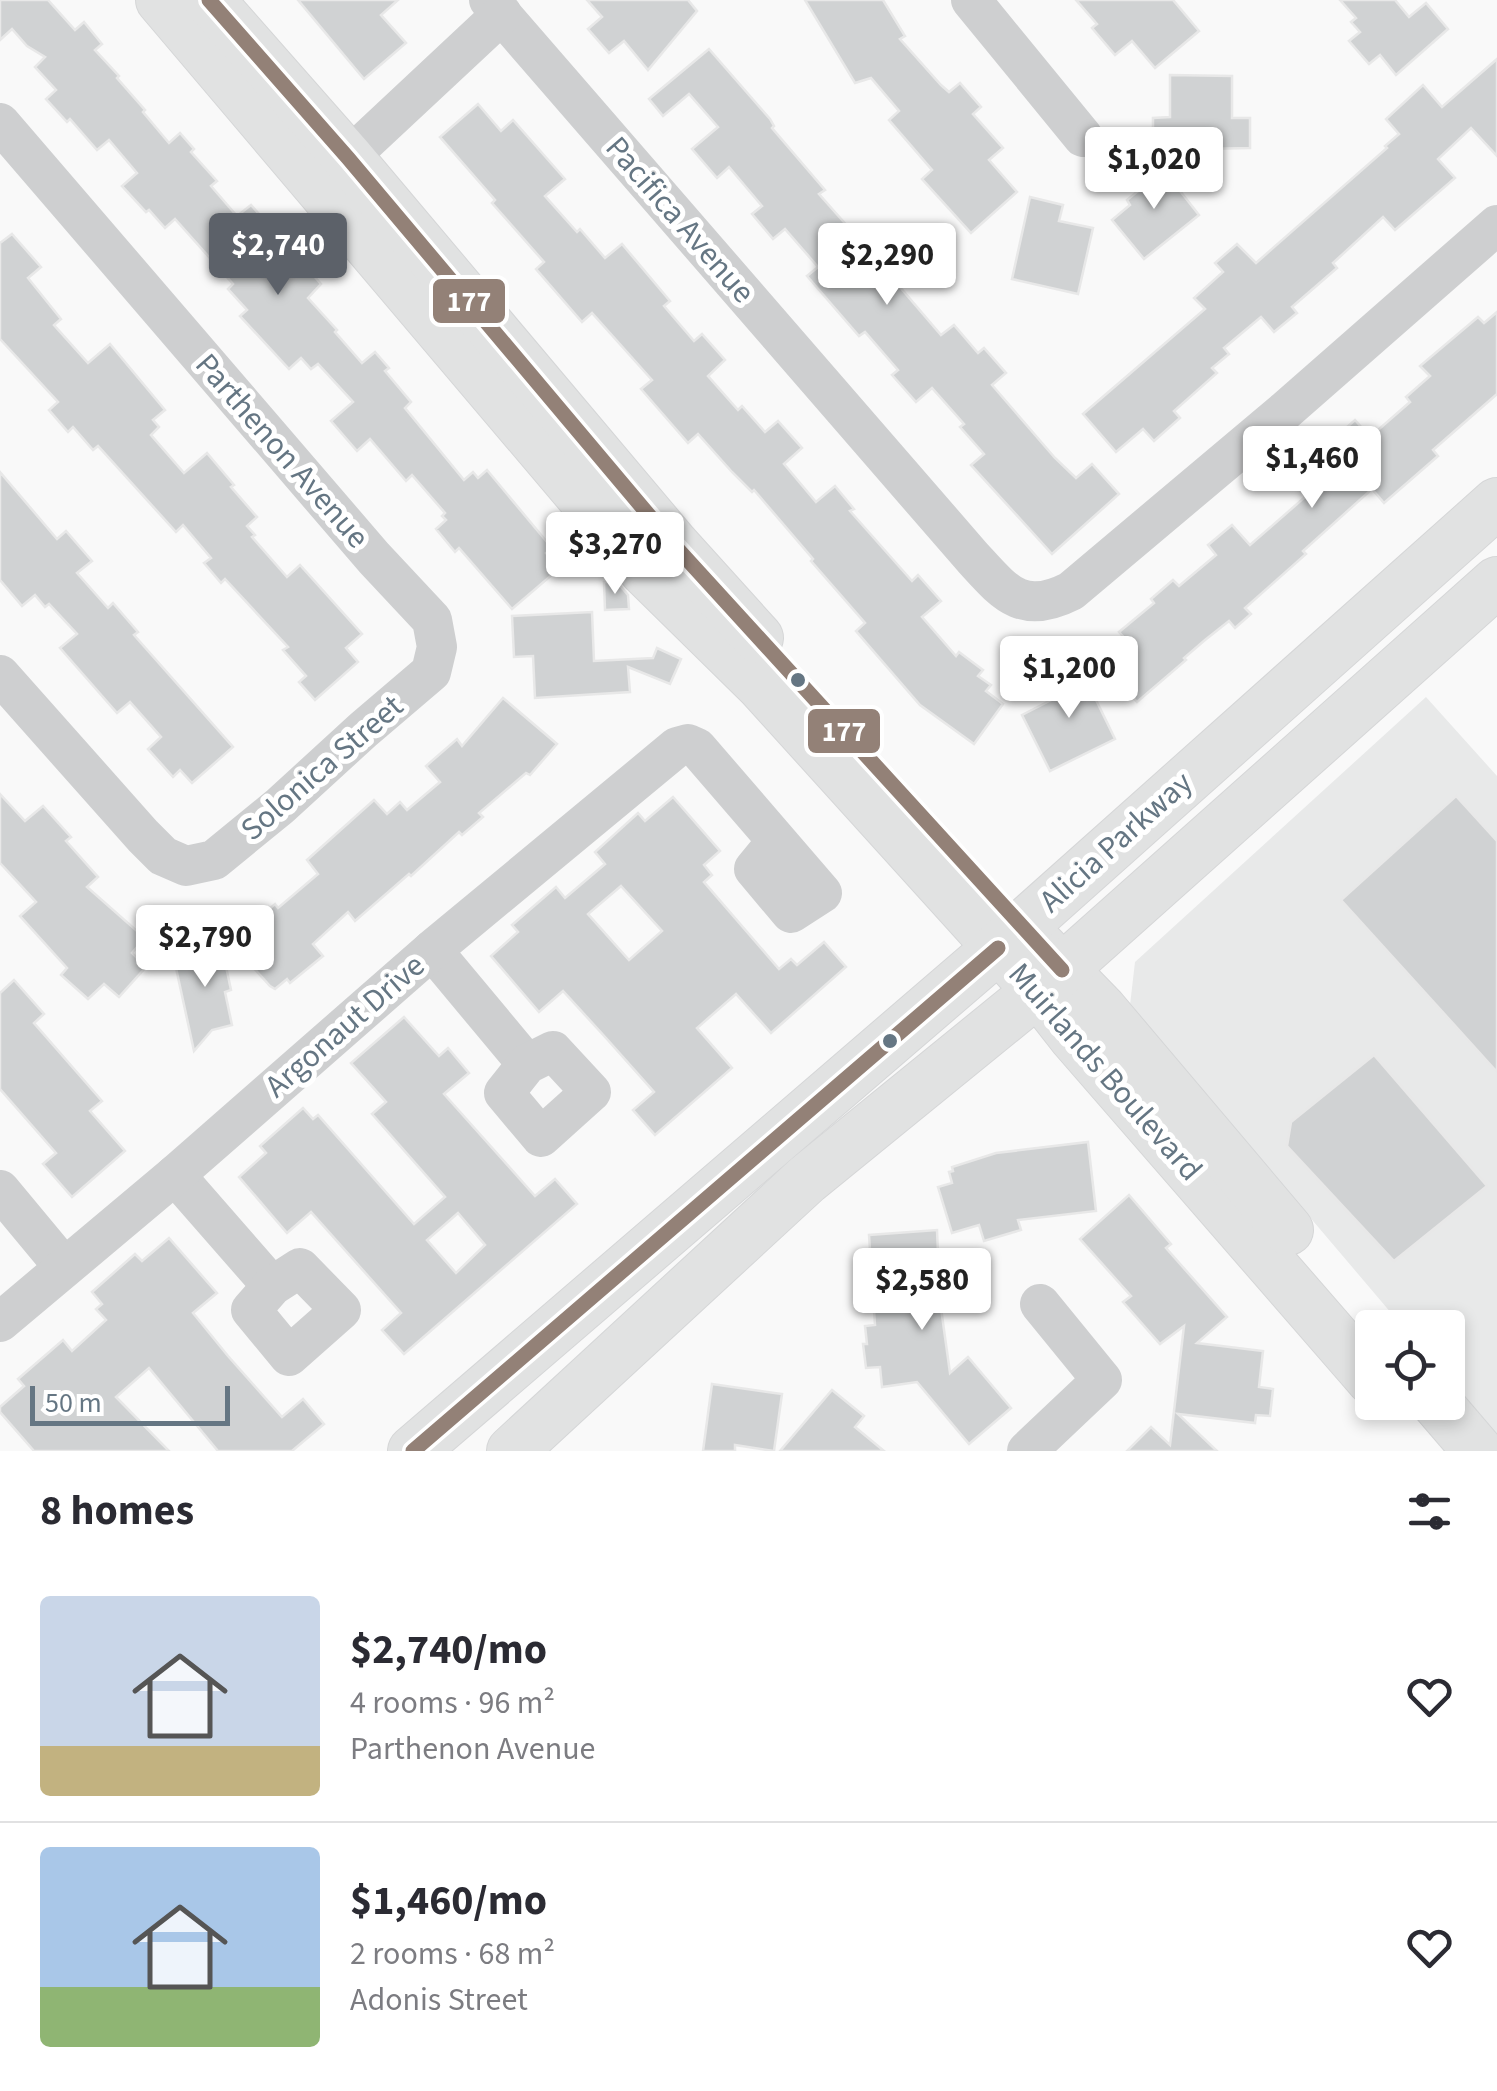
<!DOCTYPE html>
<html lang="en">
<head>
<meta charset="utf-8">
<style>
  :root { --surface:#fff; --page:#f2f2f3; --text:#2b2b33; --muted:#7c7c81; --line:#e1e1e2; --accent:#5c6169 }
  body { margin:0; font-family:"Source Sans 3",sans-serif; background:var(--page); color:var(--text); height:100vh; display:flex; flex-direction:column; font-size:38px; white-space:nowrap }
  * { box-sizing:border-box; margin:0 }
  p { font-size:32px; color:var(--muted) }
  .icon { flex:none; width:55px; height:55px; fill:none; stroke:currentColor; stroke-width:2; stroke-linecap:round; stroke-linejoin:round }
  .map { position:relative; height:1451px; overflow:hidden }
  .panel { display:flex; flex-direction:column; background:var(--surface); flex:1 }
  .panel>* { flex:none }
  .buttons { position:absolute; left:1355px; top:1310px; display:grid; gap:20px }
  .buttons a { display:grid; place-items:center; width:110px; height:110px; border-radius:10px; background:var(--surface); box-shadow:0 5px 15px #0003; font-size:50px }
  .scale { position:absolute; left:30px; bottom:25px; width:200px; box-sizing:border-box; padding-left:10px; border:5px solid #657683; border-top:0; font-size:28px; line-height:35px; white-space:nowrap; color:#657683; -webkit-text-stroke:8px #fff; paint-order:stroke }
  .price { position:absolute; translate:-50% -85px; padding:0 22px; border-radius:10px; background:#fff; color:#222; font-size:32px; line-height:65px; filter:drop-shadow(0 2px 5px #0008) }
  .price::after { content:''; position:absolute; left:50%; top:60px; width:30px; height:22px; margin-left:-15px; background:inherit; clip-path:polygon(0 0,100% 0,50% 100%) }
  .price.selected { background:var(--accent); color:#fff }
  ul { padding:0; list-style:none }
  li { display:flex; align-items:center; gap:30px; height:250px; padding:0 40px }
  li+li { border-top:2px solid var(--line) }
  li span { display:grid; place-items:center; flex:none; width:280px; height:200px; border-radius:10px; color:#555 }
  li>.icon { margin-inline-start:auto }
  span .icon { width:120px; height:120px; fill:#fffc; stroke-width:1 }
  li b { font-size:42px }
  h2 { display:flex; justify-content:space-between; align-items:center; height:120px; padding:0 40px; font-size:42px }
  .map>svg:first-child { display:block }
</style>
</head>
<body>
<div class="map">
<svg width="1497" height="1451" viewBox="0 0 1497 1451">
  <rect width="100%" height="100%" fill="#f9f9f9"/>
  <path fill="#e8e9e9" d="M 1426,697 L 1497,776 L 1497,1438 L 1448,1380 L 1448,1328 L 1403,1327 L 1130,1005 L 1135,962 Z"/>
  <g fill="#d0d2d3" stroke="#e8e8e8" stroke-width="2.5" fill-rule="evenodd">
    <path d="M 0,0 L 48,0 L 75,30 L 84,22 L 102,44 L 95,50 L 119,76 L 117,78 L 145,110 L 143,112 L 169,143 L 180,133 L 194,149 L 191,152 L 217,181 L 211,186 L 237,216 L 251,205 L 321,284 L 308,298 L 337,330 L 335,332 L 362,363 L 375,352 L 389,368 L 385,371 L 411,402 L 405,408 L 464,480 L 473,472 L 478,478 L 487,470 L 552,548 L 546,553 L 560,568 L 512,609 L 459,548 L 455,552 L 436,529 L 446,520 L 442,516 L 445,513 L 412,475 L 406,481 L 370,439 L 357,451 L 331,421 L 353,402 L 318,364 L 311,369 L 301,358 L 289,369 L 240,316 L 247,310 L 228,289 L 233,284 L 175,219 L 165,228 L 149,210 L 146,212 L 122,186 L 137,173 L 109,140 L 97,150 L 70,119 L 67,122 L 46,99 L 56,90 L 35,67 L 45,57 L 27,46 L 12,29 L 0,40 Z"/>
    <path d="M 298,0 L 398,0 L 381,15 L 406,43 L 364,79 Z"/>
    <path d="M 587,0 L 688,0 L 697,11 L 648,70 L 624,41 L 609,53 L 588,29 L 602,17 Z"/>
    <path d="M 805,0 L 883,0 L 905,36 L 900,39 L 941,85 L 949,92 L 960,83 L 981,107 L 973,114 L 1003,148 L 989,160 L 1017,192 L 971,233 L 922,179 L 932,170 L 889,120 L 899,111 L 871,78 L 855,83 Z"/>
    <path d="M 1076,0 L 1173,0 L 1199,31 L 1155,68 L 1132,41 L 1115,55 L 1092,28 L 1097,24 Z"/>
    <path d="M 1340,0 L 1395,0 L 1409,17 L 1426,3 L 1448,29 L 1396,75 L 1380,55 L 1369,64 L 1349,41 L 1360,32 L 1351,22 L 1356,18 Z"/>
    <path d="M 709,49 L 770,119 L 774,126 L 772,128 L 825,190 L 819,194 L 858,238 L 870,228 L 888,248 L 876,259 L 941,335 L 954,325 L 978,353 L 984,348 L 1006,373 L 992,385 L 1055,458 L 1076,478 L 1092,464 L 1119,494 L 1052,554 L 971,465 L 984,454 L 960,427 L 964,424 L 932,388 L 916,402 L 892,375 L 898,370 L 865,332 L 859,336 L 807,276 L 818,267 L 785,229 L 773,239 L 752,214 L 762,206 L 729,167 L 717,178 L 692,149 L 718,127 L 689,94 L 663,116 L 649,99 Z"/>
    <path d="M 1497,59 L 1497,156 L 1471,128 L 1438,159 L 1455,178 L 1395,230 L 1383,217 L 1333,263 L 1337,268 L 1292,307 L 1297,313 L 1274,332 L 1261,317 L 1224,348 L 1229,354 L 1212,368 L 1217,373 L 1174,411 L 1180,418 L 1154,441 L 1143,429 L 1116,452 L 1083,414 L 1205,309 L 1194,298 L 1223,272 L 1215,263 L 1237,244 L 1256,263 L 1387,148 L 1385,146 L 1399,134 L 1386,119 L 1423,85 L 1442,107 Z"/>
    <path d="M 1170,75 L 1232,76 L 1232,118 L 1250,118 L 1250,148 L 1153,150 L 1153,118 L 1170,117 Z"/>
    <path d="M 478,104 L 501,131 L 513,120 L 565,179 L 545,196 L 577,232 L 580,229 L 605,258 L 622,244 L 670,301 L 664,306 L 694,341 L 702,334 L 725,360 L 708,376 L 738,410 L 742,406 L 765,432 L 778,421 L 802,448 L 784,464 L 816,502 L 835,486 L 854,509 L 850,511 L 912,581 L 918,575 L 941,601 L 922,617 L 956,656 L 959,652 L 983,670 L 978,676 L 991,685 L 986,691 L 1003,704 L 974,744 L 920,705 L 856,631 L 865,623 L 811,561 L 813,559 L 754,490 L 752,492 L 732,472 L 698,434 L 688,443 L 641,389 L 652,380 L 592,313 L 582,322 L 536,269 L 544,262 L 492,203 L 495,200 L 440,137 Z"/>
    <path d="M 1158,163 L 1199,215 L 1144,259 L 1112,220 L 1130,205 L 1127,200 L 1138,191 L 1132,184 Z"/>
    <path d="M 1030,197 L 1063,205 L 1059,221 L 1093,228 L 1078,294 L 1012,279 Z"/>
    <path d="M 12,234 L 41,267 L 28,278 L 61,319 L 54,325 L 88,363 L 110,344 L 165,410 L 153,420 L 159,427 L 151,435 L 184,473 L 207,453 L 234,485 L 231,487 L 257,517 L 247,526 L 255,535 L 252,537 L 287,577 L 300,565 L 362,634 L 346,648 L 358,662 L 315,700 L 299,682 L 306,676 L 283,650 L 288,647 L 225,579 L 221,583 L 204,563 L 211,558 L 183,525 L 176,532 L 98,446 L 93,450 L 73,427 L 68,432 L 49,410 L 58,402 L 0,339 L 0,243 Z"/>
    <path d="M 1497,312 L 1497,394 L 1433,450 L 1438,456 L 1384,503 L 1372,489 L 1303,551 L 1306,554 L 1245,608 L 1251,614 L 1235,628 L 1229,621 L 1205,640 L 1184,658 L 1186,660 L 1137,702 L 1104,664 L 1129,643 L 1119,632 L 1154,603 L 1151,599 L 1173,580 L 1179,586 L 1216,555 L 1208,545 L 1232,525 L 1250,545 L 1305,497 L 1304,495 L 1314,486 L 1301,471 L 1331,445 L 1329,443 L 1355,420 L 1370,437 L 1410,402 L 1406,397 L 1430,376 L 1420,366 L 1478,317 L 1484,323 Z"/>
    <path d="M 0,472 L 57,539 L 66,531 L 92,561 L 77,573 L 108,608 L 113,603 L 138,632 L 134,635 L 233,747 L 192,783 L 180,770 L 173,777 L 148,749 L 161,737 L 130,702 L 117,713 L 60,648 L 77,634 L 49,604 L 45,607 L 35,595 L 22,606 L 0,580 Z"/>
    <path d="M 604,582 L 617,582 L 628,595 L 629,609 L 605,610 Z"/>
    <path d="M 592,612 L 594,661 L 653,658 L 657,648 L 681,659 L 670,684 L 628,667 L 630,692 L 535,698 L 533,656 L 514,657 L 512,616 Z"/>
    <path d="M 1079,665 L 1115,739 L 1050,771 L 1022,715 L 1059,696 L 1051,679 Z"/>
    <path d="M 503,698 L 557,744 L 530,775 L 526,773 L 479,813 L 483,817 L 462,835 L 459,832 L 411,876 L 409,874 L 355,921 L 348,912 L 313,944 L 323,956 L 290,983 L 287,979 L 275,989 L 270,986 L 230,942 L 275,904 L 278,908 L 318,874 L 307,860 L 374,800 L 387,814 L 400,802 L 407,810 L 440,782 L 426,766 L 457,739 L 462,746 Z"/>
    <path d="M 0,794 L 25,821 L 43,806 L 71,837 L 66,841 L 98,877 L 87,887 L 145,938 L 132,953 L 146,967 L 119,997 L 104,984 L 88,999 L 61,975 L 67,968 L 20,916 L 36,902 L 0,863 Z"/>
    <path d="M 1456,796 L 1497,841 L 1497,1072 L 1341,900 Z"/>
    <path d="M 673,797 L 720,851 L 704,865 L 712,875 L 704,882 L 779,969 L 791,959 L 797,965 L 824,942 L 846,967 L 771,1033 L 736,994 L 697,1028 L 732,1068 L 655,1135 L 633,1110 L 654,1092 L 606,1038 L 563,991 L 539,1012 L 491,956 L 518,932 L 512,925 L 556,887 L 565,898 L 605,864 L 595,852 L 638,813 L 645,821 ZM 621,886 L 662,931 L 629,960 L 588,914 Z"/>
    <path d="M 220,938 L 231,990 L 225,992 L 232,1025 L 212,1030 L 194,1051 L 176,968 L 193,965 L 188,945 Z"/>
    <path d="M 14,980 L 44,1014 L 34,1023 L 102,1101 L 90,1111 L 125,1151 L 72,1197 L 43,1164 L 56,1153 L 0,1089 L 0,993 Z"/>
    <path d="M 404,1017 L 439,1056 L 448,1048 L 469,1073 L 444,1094 L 535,1196 L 555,1179 L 577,1204 L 404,1354 L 382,1330 L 401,1313 L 311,1212 L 287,1233 L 239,1177 L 266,1153 L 260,1146 L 303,1108 L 313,1119 L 318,1115 L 414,1224 L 445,1197 L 372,1114 L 386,1102 L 351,1063 ZM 458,1213 L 485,1245 L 456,1273 L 427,1240 Z"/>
    <path d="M 1374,1055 L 1487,1186 L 1394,1261 L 1287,1146 L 1291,1122 Z"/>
    <path d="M 1088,1142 L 1096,1211 L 1018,1220 L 1021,1230 L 984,1241 L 979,1225 L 952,1233 L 938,1187 L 952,1183 L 949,1172 L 953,1171 L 952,1167 L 996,1153 Z"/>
    <path d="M 1129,1195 L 1171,1244 L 1166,1248 L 1227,1317 L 1197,1343 L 1263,1351 L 1259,1387 L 1273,1389 L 1270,1416 L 1256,1415 L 1255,1423 L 1178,1414 L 1217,1451 L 1127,1451 L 1151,1427 L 1170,1445 L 1184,1326 L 1160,1344 L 1123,1302 L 1131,1296 L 1080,1239 Z"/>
    <path d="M 937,1230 L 940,1301 L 950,1373 L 968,1357 L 1011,1408 L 969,1444 L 917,1382 L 882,1387 L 880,1367 L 866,1368 L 863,1344 L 867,1344 L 865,1326 L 875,1325 L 869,1235 Z"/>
    <path d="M 169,1238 L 217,1293 L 193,1313 L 228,1356 L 282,1417 L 303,1399 L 324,1424 L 292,1451 L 218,1451 L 149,1368 L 116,1397 L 169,1451 L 34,1451 L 0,1412 L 0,1407 L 24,1386 L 18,1379 L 63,1340 L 72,1351 L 106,1320 L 96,1309 L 102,1304 L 92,1292 L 135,1254 L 142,1261 Z"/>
    <path d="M 712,1384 L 782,1394 L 774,1451 L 735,1445 L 735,1451 L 703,1451 Z"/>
    <path d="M 832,1390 L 864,1416 L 855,1427 L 884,1451 L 780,1451 Z"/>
  </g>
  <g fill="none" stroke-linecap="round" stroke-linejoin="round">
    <defs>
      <g id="major">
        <path d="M 161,0 L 645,571 L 762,686 L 1038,991 L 1074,1037 L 1372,1380"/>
        <path d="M 209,0 L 348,158 L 674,545 L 758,638"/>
        <path d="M 1031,937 L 1102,1010 L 1288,1230"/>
        <path d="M 1436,1402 L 1478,1451"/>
        <path d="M 413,1451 L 998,948 L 1497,503"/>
        <path d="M 512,1451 L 807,1179 L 1038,991 L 1497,582"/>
      </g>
    </defs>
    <use href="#major" stroke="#d5d6d7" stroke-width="52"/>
    <g stroke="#cecfd0" stroke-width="40">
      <path d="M 489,0 L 973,558 C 1005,593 1022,616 1071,591 L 1286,410 L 1497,225"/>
      <path d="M 971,0 L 1083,137"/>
      <path d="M 0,123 L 374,558 L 432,620 L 437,647 L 431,672 L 363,730 L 280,806 L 214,860 L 186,866 L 163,856 L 143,836 L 0,675"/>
      <path d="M 324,177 L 348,158 L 502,14"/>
      <path d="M 432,950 L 527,1064"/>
      <path d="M 553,1051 L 591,1092 L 541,1137 L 504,1093 L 527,1064 Z"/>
      <path d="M 175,1175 L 272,1286"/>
      <path d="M 0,1190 L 64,1267"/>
      <path d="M 300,1268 L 341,1310 L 289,1356 L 251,1310 L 272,1286 Z"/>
      <path d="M 0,1322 L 175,1175 L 432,950 L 677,747 L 688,744 L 697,748 L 822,893 L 791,913 L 754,869 L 777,841"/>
      <path d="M 1027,1451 L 1102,1380 L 1040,1304"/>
    </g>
    <use href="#major" stroke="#e1e2e2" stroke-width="50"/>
    <defs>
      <g id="bus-1">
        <path d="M 209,0 L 348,158 L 674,545 L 1062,970"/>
        <path d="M 413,1451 L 998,948"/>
      </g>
    </defs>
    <use href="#bus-1" stroke="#fff" stroke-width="22"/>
    <use href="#bus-1" stroke="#938177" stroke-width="15"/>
  </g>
  <g fill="#657683" stroke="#fff" stroke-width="4">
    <circle cx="798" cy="680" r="9"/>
    <circle cx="890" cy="1041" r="9"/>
  </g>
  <g text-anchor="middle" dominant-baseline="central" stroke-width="10" stroke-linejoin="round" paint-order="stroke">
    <g font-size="32" fill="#657683" stroke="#fff">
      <text transform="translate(680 220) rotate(49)">Pacifica Avenue</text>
      <text transform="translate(282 451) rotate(49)">Parthenon Avenue</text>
      <text transform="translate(322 768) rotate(-41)">Solonica Street</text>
      <text transform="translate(1116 842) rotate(-42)">Alicia Parkway</text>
      <text transform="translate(345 1026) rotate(-41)">Argonaut Drive</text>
      <text transform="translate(1105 1072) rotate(49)">Muirlands Boulevard</text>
    </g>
  </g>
  <g stroke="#fff" stroke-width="4">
    <rect x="431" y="277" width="76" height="48" rx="10" fill="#938177"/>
    <rect x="806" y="707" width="76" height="48" rx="10" fill="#938177"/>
  </g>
  <g font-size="28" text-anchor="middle" font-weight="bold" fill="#fff">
    <text x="469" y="311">177</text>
    <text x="844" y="741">177</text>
  </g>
</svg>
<div class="buttons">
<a><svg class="icon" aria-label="locate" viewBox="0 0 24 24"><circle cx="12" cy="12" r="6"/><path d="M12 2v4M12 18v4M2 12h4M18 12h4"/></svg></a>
</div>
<div class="scale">50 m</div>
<b class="price" style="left:1154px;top:212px">$1,020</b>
<b class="price selected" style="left:278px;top:298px">$2,740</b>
<b class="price" style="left:887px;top:308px">$2,290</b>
<b class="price" style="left:1312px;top:511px">$1,460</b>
<b class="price" style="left:615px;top:597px">$3,270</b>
<b class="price" style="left:1069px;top:721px">$1,200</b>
<b class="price" style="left:205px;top:990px">$2,790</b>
<b class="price" style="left:922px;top:1333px">$2,580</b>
</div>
<section class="panel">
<h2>8 homes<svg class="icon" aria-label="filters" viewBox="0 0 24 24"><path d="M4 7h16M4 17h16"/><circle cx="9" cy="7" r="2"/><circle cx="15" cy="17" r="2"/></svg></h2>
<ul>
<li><span style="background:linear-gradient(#c9d6e8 75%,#c2b280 0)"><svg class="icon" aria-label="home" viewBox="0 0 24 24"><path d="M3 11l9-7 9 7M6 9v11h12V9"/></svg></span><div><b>$2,740/mo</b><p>4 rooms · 96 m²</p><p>Parthenon Avenue</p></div><svg class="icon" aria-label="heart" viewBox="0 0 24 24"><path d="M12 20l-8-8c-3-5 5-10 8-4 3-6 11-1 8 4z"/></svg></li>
<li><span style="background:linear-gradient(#a9c7e8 70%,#8fb573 0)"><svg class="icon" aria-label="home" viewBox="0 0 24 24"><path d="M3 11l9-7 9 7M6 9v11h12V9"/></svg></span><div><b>$1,460/mo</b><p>2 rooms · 68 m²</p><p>Adonis Street</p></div><svg class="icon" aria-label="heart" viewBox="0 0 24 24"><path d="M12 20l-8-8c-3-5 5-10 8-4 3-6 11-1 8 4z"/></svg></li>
</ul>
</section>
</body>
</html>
